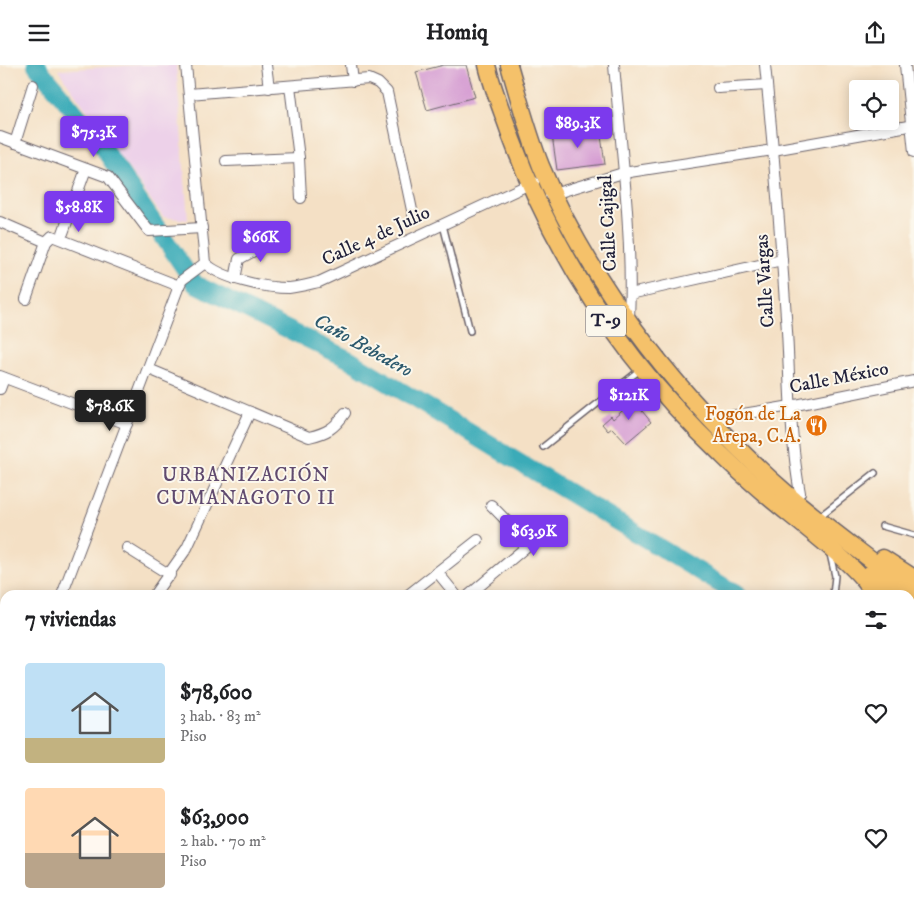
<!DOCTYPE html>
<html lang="es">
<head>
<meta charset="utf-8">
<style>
  :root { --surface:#fff; --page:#f2f2f2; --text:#202124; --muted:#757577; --accent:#7c3aed }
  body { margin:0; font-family:"IM FELL DW Pica",serif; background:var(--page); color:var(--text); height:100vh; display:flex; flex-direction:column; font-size:19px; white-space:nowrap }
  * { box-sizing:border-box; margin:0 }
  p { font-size:16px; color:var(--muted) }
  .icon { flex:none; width:28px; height:28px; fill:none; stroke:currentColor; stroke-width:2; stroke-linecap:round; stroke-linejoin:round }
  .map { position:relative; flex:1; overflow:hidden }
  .details { position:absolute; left:0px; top:525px; width:915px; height:321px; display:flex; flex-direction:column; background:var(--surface); border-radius:15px 15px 0 0; box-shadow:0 2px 12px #0003 }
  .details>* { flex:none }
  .fabs { position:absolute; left:849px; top:15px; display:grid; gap:10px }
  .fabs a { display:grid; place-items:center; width:50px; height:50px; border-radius:5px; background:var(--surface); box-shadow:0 2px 12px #0003; font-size:25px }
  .price { position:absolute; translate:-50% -42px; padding:0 11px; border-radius:5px; background:var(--accent); color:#fff; font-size:16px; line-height:32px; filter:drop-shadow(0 1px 2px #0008) }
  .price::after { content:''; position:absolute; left:50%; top:30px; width:15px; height:11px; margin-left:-8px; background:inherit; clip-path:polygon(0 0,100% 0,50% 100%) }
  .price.selected { background:#222; color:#fff }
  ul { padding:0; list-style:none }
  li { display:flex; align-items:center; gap:15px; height:125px; padding:0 25px }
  li span { display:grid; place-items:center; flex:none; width:140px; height:100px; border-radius:5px; color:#555 }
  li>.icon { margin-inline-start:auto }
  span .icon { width:60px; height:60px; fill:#fffc; stroke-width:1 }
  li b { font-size:21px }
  h2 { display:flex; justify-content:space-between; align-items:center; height:60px; padding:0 25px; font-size:21px }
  header { display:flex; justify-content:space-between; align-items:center; height:65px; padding:0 25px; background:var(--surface); font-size:22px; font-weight:700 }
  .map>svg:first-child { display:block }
</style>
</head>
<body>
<header><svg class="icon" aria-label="menu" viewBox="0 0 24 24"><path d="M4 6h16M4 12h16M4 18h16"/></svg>Homiq<svg class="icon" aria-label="share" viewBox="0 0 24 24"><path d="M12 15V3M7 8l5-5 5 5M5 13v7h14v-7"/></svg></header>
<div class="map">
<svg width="914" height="846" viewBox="0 0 914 846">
  <rect width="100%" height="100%" fill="#fbf7ec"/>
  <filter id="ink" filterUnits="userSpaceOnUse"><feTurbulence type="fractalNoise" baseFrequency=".02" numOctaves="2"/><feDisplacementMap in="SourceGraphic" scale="10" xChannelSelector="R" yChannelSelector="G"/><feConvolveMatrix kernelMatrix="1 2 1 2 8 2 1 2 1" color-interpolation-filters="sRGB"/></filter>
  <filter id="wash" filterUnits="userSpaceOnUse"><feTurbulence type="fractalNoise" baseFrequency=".0096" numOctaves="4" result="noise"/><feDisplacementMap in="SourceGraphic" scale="20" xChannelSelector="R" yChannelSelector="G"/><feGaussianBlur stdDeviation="1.12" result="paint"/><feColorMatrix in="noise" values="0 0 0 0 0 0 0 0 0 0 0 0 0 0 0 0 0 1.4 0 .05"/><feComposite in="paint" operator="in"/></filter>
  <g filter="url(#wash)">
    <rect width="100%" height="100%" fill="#f4e0c5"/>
    <g fill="#edd1e9">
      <path d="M 140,0 L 176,0 L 188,155 L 163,152 L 58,5 Z"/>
      <path d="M 914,613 L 914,846 L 715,846 L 718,841 L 910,841 L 910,614 Z"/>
    </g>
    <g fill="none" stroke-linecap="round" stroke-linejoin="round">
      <g stroke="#3babb8" stroke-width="3">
        <path d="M 307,841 L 312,846"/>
        <path d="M 191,846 L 196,841"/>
      </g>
      <g stroke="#3babb8" stroke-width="18">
        <path d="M 36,0 L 97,74 L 195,219 L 350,295 L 738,530"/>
        <path d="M 910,653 L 914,656"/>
      </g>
    </g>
    <g id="blocks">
      <g fill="#d294d0">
        <path d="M 444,0 L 466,0 L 475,32 L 427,45 L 416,7 Z"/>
        <path d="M 600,64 L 605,99 L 557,105 L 552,70 Z"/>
        <path d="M 636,330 L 642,337 L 638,341 L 651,357 L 626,378 L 612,363 L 608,366 L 602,359 L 611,351 L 613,354 L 629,340 L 627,337 Z"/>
      </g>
    </g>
  </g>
  <g filter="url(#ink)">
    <use href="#blocks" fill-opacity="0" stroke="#6c646b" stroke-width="1"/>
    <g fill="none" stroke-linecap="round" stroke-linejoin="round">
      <defs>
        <g id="lane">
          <path d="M 443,160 L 470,266"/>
          <path d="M 543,382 L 641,304"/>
          <path d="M 824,448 L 875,408"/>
          <path d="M 882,461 L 914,470"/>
          <path d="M 830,489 L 835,511 L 833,530"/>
          <path d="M 513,841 L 514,846"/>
          <path d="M 550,841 L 556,846"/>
          <path d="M 752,841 L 757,846"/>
        </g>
        <g id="street">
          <path d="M 186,0 L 205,198 C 222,214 266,223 289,223 C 299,222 310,219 319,217 L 534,117"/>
          <path d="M 266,0 L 269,23"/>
          <path d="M 351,0 L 353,16"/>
          <path d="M 614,0 C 621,83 633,171 629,254"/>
          <path d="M 765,0 C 774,88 781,177 787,266 C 790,320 790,374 800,428"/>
          <path d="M 905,0 L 914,87"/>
          <path d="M 290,21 L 299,93 L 301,133"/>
          <path d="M 718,23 L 767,20"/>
          <path d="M 189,29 L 369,14 L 378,18 L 387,27 L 413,150"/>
          <path d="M 0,72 L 108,112 L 149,166 L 202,163"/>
          <path d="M 15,78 L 33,20"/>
          <path d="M 226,96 L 299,93"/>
          <path d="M 550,130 L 623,108 L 773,85 L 914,60"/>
          <path d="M 0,157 L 46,177"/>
          <path d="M 63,168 L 86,104"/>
          <path d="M 235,214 L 239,194 L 276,174"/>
          <path d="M 630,229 L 782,195"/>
          <path d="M 26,234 L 46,177 L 52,171 L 179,221"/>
          <path d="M 149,304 L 309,372 C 327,368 335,363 345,348"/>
          <path d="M 0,311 L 127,359"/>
          <path d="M 0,324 L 4,313"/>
          <path d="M 712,354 L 791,341 L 914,316"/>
          <path d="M 127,483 L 170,510"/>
          <path d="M 438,508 L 456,530"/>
          <path d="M 62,530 L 179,221 L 182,215 L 205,198"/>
          <path d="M 154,530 L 187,483 L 250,347"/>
          <path d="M 408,530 L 478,475"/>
          <path d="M 469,530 L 526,482 L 527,477 L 491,440"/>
          <path d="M 0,627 L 5,629"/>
          <path d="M 0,703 L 5,699"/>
          <path d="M 0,821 L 5,827"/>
          <path d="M 20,841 L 24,846"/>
          <path d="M 121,846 L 126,841"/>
        </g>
        <g id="primary">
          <path d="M 487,0 C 493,25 503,48 511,72 C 556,194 627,300 722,390 C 736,404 751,417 766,430 C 790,451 865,505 873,530"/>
          <path d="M 509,0 C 519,34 528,68 541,101 C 593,227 689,344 792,433 C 831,466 874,496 914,529"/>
          <path d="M 883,493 L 914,513"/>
          <path d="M 867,510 L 892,530"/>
          <path d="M 910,559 L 914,554"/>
          <path d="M 910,601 L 914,601"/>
          <path d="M 671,846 L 675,841"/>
          <path d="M 695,846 L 699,841"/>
        </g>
      </defs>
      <use href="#lane" stroke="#6c646b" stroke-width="8"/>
      <use href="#street" stroke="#6c646b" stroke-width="12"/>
      <use href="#primary" stroke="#6c646b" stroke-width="19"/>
      <use href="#lane" stroke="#fff" stroke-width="5"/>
      <use href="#street" stroke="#fff" stroke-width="10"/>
      <use href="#primary" stroke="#f5c16b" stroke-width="16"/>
    </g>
  </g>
  <defs>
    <symbol id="restaurant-disc" viewBox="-11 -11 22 22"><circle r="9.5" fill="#e8710a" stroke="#fbf7ec"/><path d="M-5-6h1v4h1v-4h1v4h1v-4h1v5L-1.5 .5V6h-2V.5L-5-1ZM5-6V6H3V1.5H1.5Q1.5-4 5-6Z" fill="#fff"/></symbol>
  </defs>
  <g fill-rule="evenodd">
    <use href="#restaurant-disc" x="804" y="348" width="25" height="25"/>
  </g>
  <g text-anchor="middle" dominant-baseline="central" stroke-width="4" stroke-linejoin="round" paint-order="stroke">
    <rect fill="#fbf7ec" stroke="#636270" stroke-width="1" x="586" y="240.5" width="40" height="31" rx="4"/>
    <g font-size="18" font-weight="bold" fill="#22223b">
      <text x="606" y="256">T-9</text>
    </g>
    <g font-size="19" fill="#22223b" stroke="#fbf7ec">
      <text transform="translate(608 158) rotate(-93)">Calle Cajigal</text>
      <text transform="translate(376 171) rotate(-25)">Calle 4 de Julio</text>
      <text transform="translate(765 216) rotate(-94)">Calle Vargas</text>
      <text transform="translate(839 313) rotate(-11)">Calle México</text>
    </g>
    <g font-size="19" fill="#c56008" stroke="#fbf7ec" text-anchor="end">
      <text x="801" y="349">Fogón de La<tspan x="801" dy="22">Arepa, C.A.</tspan></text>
    </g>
    <g font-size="20" font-style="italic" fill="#2c596d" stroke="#fbf7ec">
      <text transform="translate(363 281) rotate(29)">Caño Bebedero</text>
    </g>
    <g font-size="20" letter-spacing="1" fill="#604a6f" stroke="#fbf7ec">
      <text x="246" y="410">URBANIZACIÓN<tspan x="246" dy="23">CUMANAGOTO II</tspan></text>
    </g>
  </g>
</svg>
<div class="fabs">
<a><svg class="icon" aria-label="locate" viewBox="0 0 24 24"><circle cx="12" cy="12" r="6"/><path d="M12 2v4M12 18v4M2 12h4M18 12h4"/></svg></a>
</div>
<b class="price" style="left:578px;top:84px">$89.3K</b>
<b class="price" style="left:94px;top:93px">$75.3K</b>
<b class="price" style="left:79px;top:168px">$58.8K</b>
<b class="price" style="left:261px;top:198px">$66K</b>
<b class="price" style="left:629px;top:356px">$121K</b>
<b class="price selected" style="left:110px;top:367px">$78.6K</b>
<b class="price" style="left:534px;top:492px">$63.9K</b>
<section class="details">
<h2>7 viviendas<svg class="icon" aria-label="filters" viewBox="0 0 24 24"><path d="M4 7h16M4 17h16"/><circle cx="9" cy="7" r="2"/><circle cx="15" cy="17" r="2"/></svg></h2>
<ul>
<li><span style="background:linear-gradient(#bfe0f5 75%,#c2b280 0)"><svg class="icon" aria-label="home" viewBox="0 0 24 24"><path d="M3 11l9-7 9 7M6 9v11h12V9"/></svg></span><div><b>$78,600</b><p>3 hab. · 83 m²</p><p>Piso</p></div><svg class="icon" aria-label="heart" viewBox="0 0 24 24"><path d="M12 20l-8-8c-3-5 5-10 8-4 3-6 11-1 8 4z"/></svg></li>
<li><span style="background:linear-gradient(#ffd9b3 65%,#b9a48a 0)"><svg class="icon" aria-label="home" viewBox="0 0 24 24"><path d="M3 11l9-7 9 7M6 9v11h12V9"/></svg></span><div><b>$63,900</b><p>2 hab. · 70 m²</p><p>Piso</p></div><svg class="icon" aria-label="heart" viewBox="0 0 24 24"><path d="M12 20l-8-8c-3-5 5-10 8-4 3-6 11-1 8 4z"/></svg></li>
</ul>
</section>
</div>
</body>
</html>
